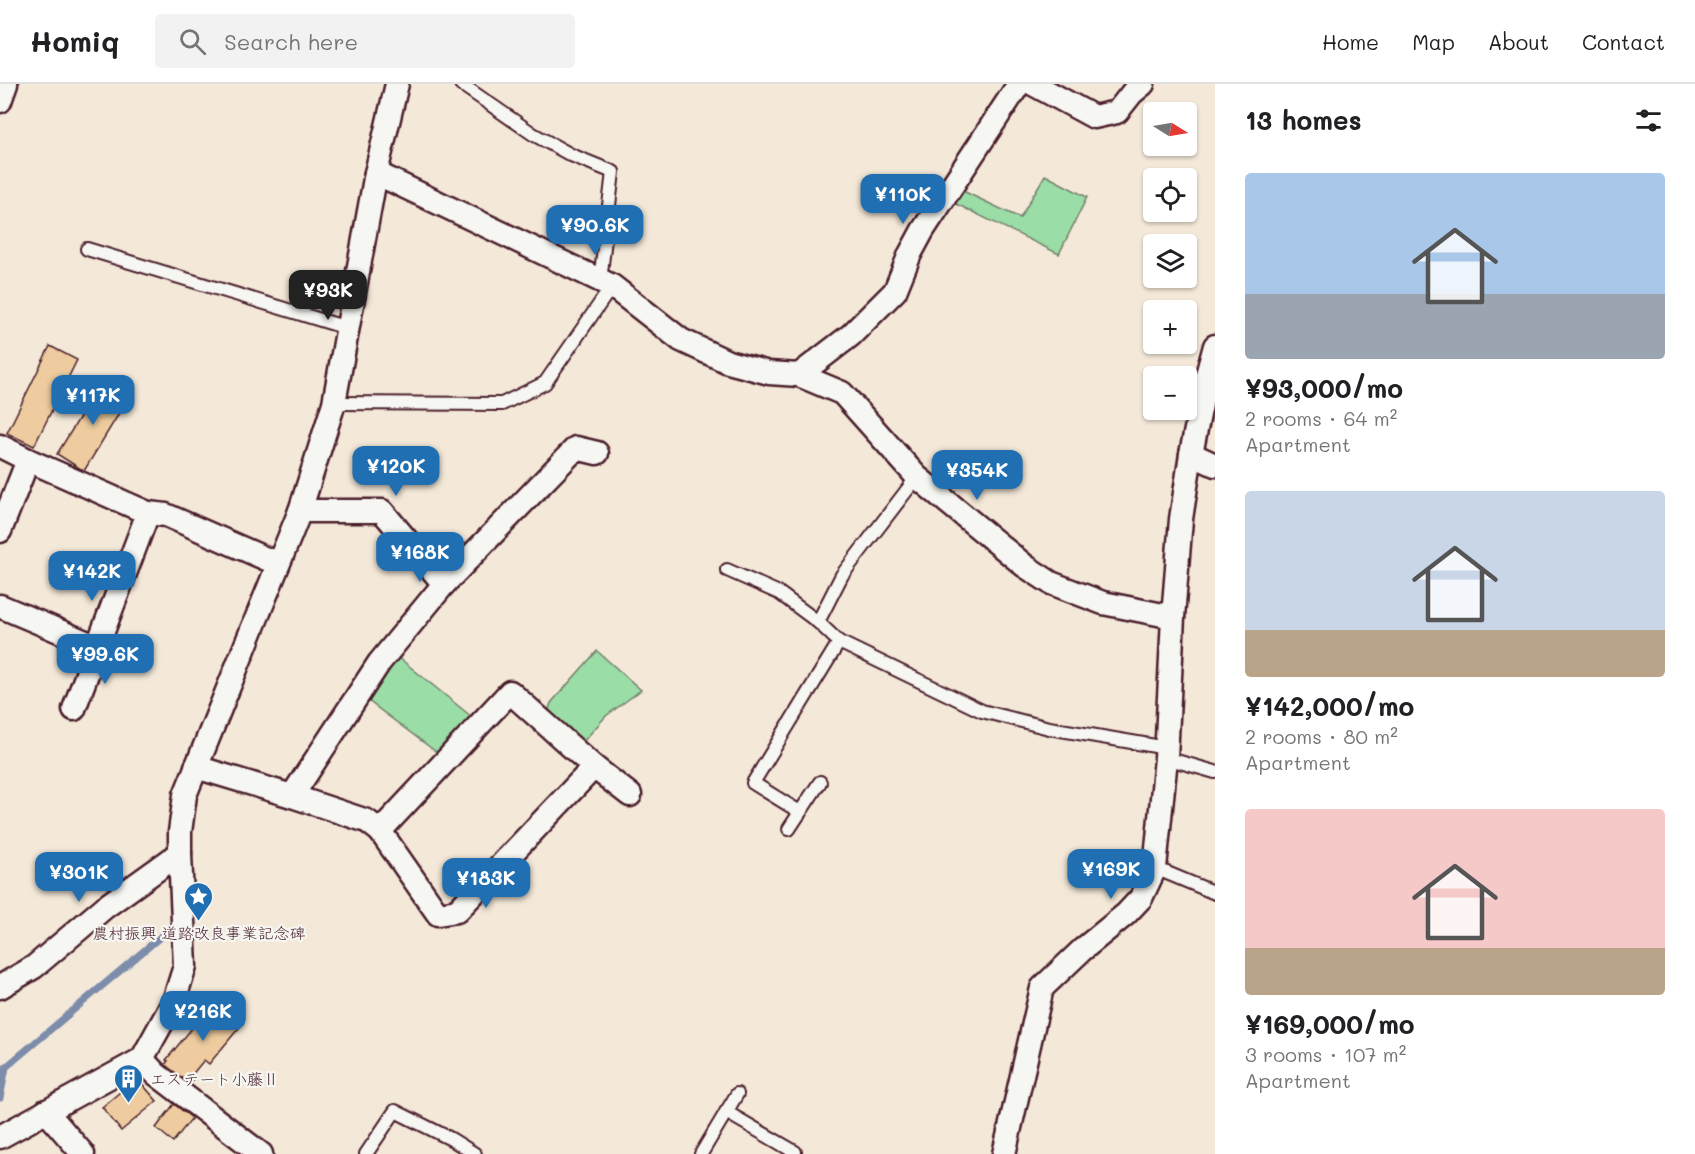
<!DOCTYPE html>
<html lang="en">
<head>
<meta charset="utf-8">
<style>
  :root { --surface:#fff; --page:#f2f2f2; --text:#202124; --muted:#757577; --line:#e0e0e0; --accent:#1f6fb2 }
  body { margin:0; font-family:Mali,"Klee One",sans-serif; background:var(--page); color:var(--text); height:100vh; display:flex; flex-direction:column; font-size:22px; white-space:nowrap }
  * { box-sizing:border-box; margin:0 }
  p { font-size:20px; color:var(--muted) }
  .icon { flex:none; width:33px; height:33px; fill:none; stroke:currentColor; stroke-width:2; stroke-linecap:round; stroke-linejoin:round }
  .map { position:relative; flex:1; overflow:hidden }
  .details { display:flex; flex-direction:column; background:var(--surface); width:480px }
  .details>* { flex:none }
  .needle { width:39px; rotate:101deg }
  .controls { position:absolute; left:1143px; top:18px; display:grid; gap:12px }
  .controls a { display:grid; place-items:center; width:54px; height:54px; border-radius:6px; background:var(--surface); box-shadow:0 2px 4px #0004; font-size:30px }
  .price { position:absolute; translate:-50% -51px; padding:0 14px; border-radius:12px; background:var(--accent); color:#fff; font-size:20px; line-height:39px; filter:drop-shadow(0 2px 3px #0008) }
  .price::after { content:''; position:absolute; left:50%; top:36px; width:18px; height:14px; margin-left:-9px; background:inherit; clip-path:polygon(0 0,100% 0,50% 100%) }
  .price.selected { background:#222; color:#fff }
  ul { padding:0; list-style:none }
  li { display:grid; align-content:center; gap:12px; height:318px; padding:0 30px }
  li span { display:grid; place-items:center; height:186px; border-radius:6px; color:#555 }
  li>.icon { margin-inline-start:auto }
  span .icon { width:108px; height:108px; fill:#fffc; stroke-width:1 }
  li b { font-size:26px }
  h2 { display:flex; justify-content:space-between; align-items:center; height:72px; padding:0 30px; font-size:26px }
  header { display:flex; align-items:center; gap:36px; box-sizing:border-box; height:84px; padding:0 30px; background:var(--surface); border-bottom:2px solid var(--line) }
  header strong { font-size:28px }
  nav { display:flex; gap:33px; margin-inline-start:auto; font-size:21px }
  .search { width:420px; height:54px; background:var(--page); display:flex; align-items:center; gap:15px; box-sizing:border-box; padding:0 21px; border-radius:6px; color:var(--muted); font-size:22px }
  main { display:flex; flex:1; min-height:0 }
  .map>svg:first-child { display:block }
</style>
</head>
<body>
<header>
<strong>Homiq</strong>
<div class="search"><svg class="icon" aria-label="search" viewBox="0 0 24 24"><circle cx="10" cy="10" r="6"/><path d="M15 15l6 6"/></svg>Search here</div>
<nav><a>Home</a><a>Map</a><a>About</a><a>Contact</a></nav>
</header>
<main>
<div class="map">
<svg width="1215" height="1070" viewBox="0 0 1215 1070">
  <rect width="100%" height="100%" fill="#f4e9d9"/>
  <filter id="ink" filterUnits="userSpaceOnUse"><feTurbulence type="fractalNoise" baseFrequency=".0167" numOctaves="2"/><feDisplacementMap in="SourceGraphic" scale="12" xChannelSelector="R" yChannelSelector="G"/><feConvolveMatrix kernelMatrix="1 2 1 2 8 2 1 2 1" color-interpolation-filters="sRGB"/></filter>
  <g filter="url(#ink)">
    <g fill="#9bdda7" stroke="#727e69" stroke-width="1.5">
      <path d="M 1045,91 L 1087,113 L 1059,170 L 954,119 L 963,107 L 1020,134 Z"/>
      <path d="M 597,567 L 641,606 L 606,632 L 582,659 L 548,628 L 551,619 Z"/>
      <path d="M 398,573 L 472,633 L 439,670 L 367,616 Z"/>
    </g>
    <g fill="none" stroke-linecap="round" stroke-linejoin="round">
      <path stroke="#7c8caa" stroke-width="7" d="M 0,1014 L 6,983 L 172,843"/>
    </g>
    <g fill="#eecc9f" stroke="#4a1f2b" stroke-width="1.5">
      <path d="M 50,262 L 77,276 L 34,362 L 7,349 Z"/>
      <path d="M 102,297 L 129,313 L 84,387 L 57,370 Z"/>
      <path d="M 215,916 L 243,939 L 209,980 L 204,976 L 190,993 L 193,995 L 187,1002 L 163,983 L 168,977 L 166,976 Z"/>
      <path d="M 137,994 L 157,1017 L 121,1047 L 102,1023 Z"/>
      <path d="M 174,1020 L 192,1034 L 173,1058 L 156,1044 Z"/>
    </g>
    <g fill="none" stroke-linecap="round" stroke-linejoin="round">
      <defs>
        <g id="lane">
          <path d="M 461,0 L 533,50 L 571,71 L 613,88 L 600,197"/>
          <path d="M 87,165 L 347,244"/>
          <path d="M 334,319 L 502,320 L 545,299 L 612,202"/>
          <path d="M 727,486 L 779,509 L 818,538 L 839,558 L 982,627 L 1049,644 L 1167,664"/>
          <path d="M 818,538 L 842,491 L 917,393"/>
          <path d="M 1166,674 L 1215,688"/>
          <path d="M 800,728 L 753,699 L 839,558"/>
          <path d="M 789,745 L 820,698"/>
          <path d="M 1155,784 L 1215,809"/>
          <path d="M 726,1028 L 795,1068 L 794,1070"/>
          <path d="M 366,1070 L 395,1027 L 451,1055 L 475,1070"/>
          <path d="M 701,1070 L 737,1010"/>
        </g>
        <g id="street">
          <path d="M 1033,0 L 1094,33 L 1117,28 L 1132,9 L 1143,0"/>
          <path d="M 0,17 L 6,0"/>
          <path d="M 376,89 L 612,202 L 681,256 L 728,278 L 769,289 L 799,291 L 842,309 L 917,393 L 1025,482 L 1051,499 L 1103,519 L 1173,533"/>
          <path d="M 799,291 L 851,251 L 895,207 L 910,170 L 923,146 L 1019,0"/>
          <path d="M 0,362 L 28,376 L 148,429 L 166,431 L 278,480"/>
          <path d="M 1191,370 L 1215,381"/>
          <path d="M 300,427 L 382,427 L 444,500"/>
          <path d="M 0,447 L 28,376"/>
          <path d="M 0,522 L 97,563 L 148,429"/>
          <path d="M 74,625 L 97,563"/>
          <path d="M 196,683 L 292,712 L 367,737 L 380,747 L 510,608 L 594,683 L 630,711"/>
          <path d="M 292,712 L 379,579 L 444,500 L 576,364 L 597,369"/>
          <path d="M 380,747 L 438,830 L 457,827 L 594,683"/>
          <path d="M 0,903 L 34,883 L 105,823 L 180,769"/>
          <path d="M 142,975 L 156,990 L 261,1070"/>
          <path d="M 46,1027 L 83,1070"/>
          <path d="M 0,1053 L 142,975 L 174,917 L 185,882 L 180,769 L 180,748 L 185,711 L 300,427 L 334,319 L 376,89 L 397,0"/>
          <path d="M 1004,1070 L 1042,904 L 1082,866 L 1126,830 L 1141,814 L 1155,784 L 1166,674 L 1173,533 L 1181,435 L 1191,370 L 1207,291 L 1215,262"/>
        </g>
      </defs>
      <use href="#lane" stroke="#4a1f2b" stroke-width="16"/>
      <use href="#street" stroke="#4a1f2b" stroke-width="27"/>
      <use href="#lane" stroke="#f6f6f2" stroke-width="12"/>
      <use href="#street" stroke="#f6f6f2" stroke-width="22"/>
    </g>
  </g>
  <defs>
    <symbol id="sight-pin" viewBox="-11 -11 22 30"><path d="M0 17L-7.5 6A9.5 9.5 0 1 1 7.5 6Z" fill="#1f6fb2" stroke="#f6f6f2"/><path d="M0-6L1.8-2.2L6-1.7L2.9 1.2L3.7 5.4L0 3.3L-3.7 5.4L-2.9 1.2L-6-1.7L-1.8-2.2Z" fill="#fff"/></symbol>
    <symbol id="building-pin" viewBox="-11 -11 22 30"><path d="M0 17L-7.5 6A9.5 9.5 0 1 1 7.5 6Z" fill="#1f6fb2" stroke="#f6f6f2"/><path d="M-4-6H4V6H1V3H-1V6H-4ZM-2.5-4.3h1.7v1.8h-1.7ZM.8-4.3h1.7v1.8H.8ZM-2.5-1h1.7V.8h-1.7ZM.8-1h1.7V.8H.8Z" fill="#fff"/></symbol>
  </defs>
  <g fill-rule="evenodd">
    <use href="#sight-pin" x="182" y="796" width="33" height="45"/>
    <use href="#building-pin" x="112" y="978" width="33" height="45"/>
  </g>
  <g text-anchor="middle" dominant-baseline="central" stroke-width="4.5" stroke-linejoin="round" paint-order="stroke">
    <g font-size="16" fill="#4a1f2b" stroke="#f6f6f2">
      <text x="199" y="848">農村振興 道路改良事業記念碑</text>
      <text x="150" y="994" text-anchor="start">エステート小藤Ⅱ</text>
    </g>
  </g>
</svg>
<div class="controls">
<a><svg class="needle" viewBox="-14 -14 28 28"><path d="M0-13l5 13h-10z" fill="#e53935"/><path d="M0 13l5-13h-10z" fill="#757577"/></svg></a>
<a><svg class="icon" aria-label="locate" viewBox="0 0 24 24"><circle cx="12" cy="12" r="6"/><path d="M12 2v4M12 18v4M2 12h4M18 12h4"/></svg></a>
<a><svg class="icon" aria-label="layers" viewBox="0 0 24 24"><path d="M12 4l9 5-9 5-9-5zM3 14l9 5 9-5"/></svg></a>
<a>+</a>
<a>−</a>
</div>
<b class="price" style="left:903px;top:141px">¥110K</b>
<b class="price" style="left:595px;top:172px">¥90.6K</b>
<b class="price selected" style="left:328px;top:237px">¥93K</b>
<b class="price" style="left:93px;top:342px">¥117K</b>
<b class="price" style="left:396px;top:413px">¥120K</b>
<b class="price" style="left:977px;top:417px">¥354K</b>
<b class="price" style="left:420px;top:499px">¥168K</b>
<b class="price" style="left:92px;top:518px">¥142K</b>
<b class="price" style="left:105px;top:601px">¥99.6K</b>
<b class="price" style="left:1111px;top:816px">¥169K</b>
<b class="price" style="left:79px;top:819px">¥301K</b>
<b class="price" style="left:486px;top:825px">¥183K</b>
<b class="price" style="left:203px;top:958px">¥216K</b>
</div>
<section class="details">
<h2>13 homes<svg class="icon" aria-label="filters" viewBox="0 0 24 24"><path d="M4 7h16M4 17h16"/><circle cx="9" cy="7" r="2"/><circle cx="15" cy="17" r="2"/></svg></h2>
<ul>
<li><span style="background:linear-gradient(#a9c7e8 65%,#9aa5b1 0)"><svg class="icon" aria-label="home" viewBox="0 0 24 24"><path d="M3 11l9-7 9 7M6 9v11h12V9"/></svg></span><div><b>¥93,000/mo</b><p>2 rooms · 64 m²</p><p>Apartment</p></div></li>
<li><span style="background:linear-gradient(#c9d6e8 75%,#b9a48a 0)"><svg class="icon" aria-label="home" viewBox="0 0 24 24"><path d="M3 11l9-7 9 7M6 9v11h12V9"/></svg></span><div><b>¥142,000/mo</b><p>2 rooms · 80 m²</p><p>Apartment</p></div></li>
<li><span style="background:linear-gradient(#f6c9c9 75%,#b9a48a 0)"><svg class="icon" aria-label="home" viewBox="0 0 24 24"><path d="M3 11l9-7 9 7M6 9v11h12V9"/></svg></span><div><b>¥169,000/mo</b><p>3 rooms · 107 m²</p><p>Apartment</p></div></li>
</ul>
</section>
</main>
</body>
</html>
